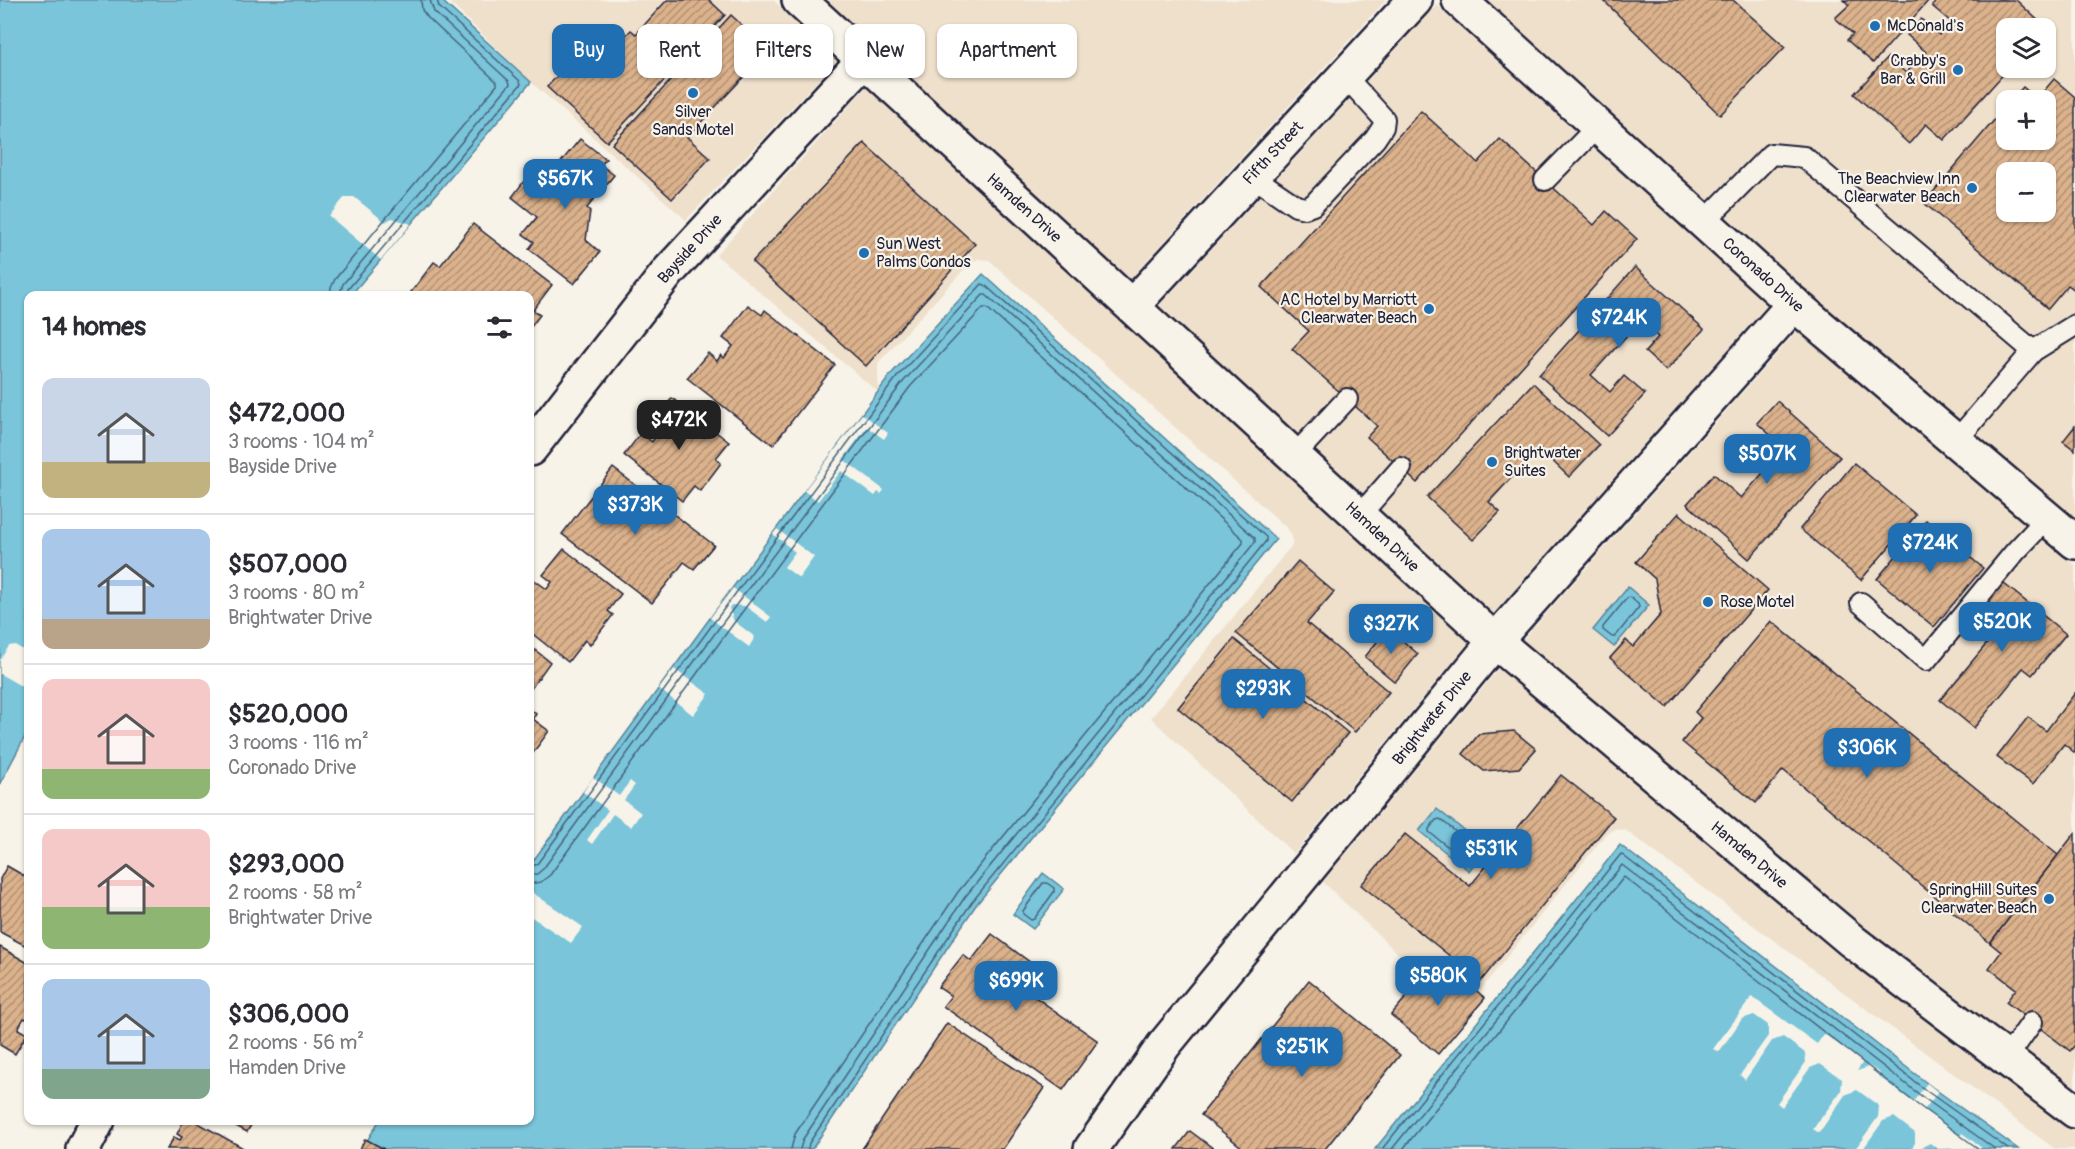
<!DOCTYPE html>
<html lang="en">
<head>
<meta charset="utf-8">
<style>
  :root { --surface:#fff; --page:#f2f2f3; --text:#2b2b33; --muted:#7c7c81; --line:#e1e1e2; --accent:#1f6fb2 }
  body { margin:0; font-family:Pangolin,sans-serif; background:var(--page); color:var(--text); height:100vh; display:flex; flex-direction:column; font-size:22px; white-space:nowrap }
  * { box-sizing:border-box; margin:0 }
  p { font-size:20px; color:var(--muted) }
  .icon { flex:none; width:33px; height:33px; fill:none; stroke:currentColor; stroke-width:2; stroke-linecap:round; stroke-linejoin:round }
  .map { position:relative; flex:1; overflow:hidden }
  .sheet { position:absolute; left:24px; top:291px; width:510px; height:834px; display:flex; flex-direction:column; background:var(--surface); border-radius:12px; box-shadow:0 2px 4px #0004 }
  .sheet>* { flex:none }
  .hud { position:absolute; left:552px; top:24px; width:570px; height:54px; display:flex; gap:12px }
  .fabs { position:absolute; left:1996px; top:18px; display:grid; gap:12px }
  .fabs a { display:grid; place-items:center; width:60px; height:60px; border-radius:12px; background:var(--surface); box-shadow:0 2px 4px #0004; font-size:30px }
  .price { position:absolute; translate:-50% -51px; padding:0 14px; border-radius:12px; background:var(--accent); color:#fff; font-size:20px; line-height:39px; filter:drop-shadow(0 2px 3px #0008) }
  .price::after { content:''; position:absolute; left:50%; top:36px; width:18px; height:14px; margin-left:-9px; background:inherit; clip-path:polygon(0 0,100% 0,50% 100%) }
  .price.active { background:#222; color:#fff }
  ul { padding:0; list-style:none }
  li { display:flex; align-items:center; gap:18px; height:150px; padding:0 18px }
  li+li { border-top:2px solid var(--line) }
  li span { display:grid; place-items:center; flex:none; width:168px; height:120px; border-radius:12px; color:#555 }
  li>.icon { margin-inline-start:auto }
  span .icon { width:72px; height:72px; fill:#fffc; stroke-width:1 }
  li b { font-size:26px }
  h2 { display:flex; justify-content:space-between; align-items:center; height:72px; padding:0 18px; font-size:26px }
  .chip { padding:0 21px; border-radius:12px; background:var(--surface); box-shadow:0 2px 4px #0004; font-size:21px; line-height:54px }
  .chip.active { background:var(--accent); color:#fff }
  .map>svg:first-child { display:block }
</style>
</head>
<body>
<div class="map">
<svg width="2075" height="1149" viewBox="0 0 2075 1149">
  <defs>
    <pattern id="building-hatch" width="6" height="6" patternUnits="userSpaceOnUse" patternTransform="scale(1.5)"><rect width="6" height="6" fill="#dbb28c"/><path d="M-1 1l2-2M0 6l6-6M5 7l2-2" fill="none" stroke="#b19074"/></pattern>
  </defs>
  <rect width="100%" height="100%" fill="#f7f3e8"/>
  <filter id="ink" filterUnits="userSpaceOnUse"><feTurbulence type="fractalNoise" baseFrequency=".0167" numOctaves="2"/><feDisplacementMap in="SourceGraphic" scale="12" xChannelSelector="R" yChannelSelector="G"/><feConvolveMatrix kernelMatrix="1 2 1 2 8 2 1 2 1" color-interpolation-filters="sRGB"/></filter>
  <g filter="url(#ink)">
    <g fill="#efe0cc" fill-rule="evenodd">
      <path d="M 447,0 L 773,0 L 837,60 L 686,220 L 531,82 Z"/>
      <path d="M 825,0 L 1386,0 L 1130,279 Z"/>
      <path d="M 1486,0 L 2075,0 L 2075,518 L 1807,291 ZM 2007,28 L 2046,28 L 2046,68 L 2007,68 ZM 2007,100 L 2046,100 L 2046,140 L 2007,140 ZM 2007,172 L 2046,172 L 2046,212 L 2007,212 Z"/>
      <path d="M 1437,5 L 1768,304 L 1493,614 L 1159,306 Z"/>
      <path d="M 866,87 L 1469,642 L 1294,854 L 1151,718 L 1292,545 L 1292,536 L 1287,528 L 989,260 L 978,259 L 969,264 L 878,363 L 878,392 L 716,255 Z"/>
      <path d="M 1798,330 L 2075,565 L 2075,1089 L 1863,928 L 1522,641 Z"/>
      <path d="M 1499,668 L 1840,955 L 2075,1133 L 2075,1149 L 2055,1149 L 1625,830 L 1615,829 L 1606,834 L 1461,1014 L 1323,882 Z"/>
    </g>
    <g fill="#7ac5da" stroke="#57849a" stroke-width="1.5">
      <path d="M 0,0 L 441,0 L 531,82 L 351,295 L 28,296 L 28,731 L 0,784 Z"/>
      <path d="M 983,274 L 1276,539 L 976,905 L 812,1149 L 362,1149 L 379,1121 L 530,1120 L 530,865 L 710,618 L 892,373 Z"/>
      <path d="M 1628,587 L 1649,605 L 1614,647 L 1593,630 Z"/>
      <path d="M 1437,809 L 1486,848 L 1469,871 L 1419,831 Z"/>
      <path d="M 1620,845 L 1932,1087 L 2018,1149 L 1375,1149 Z"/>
      <path d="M 1043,873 L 1064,889 L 1033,929 L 1013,914 Z"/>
    </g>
    <g fill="#f7f3e8">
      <path d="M 345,197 L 354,197 L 385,222 L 392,218 L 411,224 L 381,260 L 329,216 Z"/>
      <path d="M 862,414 L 888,433 L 884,439 L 867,427 L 843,459 L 884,490 L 881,494 L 878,492 L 875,496 L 841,471 L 818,501 L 804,491 Z"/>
      <path d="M 777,529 L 814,557 L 799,578 L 784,567 L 795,552 L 773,534 Z"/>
      <path d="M 733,588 L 771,617 L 767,622 L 745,606 L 731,605 L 729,608 L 734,621 L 755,637 L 749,647 L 710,618 Z"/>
      <path d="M 15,645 L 28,653 L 28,690 L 0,674 L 0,660 L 9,646 Z"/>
      <path d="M 674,669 L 709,694 L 693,715 L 659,689 Z"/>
      <path d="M 593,777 L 619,796 L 630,781 L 635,785 L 624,800 L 641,813 L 631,827 L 613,814 L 592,844 L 587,840 L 608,810 L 583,792 Z"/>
      <path d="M 530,891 L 583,927 L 571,943 L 530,916 Z"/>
      <path d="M 1752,997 L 1817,1044 L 1824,1034 L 1863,1062 L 1857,1071 L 1866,1068 L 1868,1065 L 1880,1073 L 1878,1076 L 1913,1102 L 1927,1083 L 1938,1092 L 1924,1110 L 1960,1136 L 1962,1133 L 1982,1148 L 1938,1149 L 1930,1143 L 1918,1149 L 1911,1149 L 1915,1143 L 1915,1133 L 1894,1117 L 1883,1121 L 1863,1149 L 1855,1149 L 1878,1117 L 1879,1106 L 1857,1090 L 1845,1095 L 1819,1133 L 1813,1129 L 1841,1091 L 1842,1079 L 1820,1064 L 1810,1068 L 1782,1107 L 1777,1103 L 1806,1062 L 1805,1053 L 1783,1037 L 1772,1041 L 1745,1080 L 1740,1075 L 1768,1036 L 1768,1025 L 1754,1015 L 1742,1019 L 1719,1052 L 1713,1049 Z"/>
    </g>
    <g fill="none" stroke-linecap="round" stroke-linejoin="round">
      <g stroke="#45637b" stroke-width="1.5">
        <path d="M 330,296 L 331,288 L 335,279 L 497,85 L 497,82 L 428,18 L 422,10 L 421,0"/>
        <path d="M 339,296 L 343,284 L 510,84 L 509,81 L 434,12 L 430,0"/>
        <path d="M 347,296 L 348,289 L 521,84 L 520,81 L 439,7 L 437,0"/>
        <path d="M 1630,597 L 1638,604 L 1639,607 L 1615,637 L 1612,637 L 1603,630 L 1603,627 L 1627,598 Z"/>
        <path d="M 1440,819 L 1476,848 L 1476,852 L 1469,861 L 1465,860 L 1429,832 L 1429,829 L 1436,820 Z"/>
        <path d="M 530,867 L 537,864 L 715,621 L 897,377 L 982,284 L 985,285 L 1266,537 L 1266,541 L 972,902 L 809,1143 L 808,1149"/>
        <path d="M 530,875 L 537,874 L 543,869 L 721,625 L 903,382 L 983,295 L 986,295 L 1255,538 L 1255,542 L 965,897 L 803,1139 L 800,1149"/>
        <path d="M 1043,883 L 1047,883 L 1054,888 L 1054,892 L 1034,919 L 1031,920 L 1023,914 L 1023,911 Z"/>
        <path d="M 530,884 L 541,882 L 550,875 L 728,631 L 910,387 L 983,308 L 987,308 L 1243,539 L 1243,543 L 958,892 L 795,1134 L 791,1149"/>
        <path d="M 1382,1149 L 1621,854 L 1928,1092 L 2008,1149"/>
        <path d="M 1392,1149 L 1622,865 L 1924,1098 L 1995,1149"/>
        <path d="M 1403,1149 L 1624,877 L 1918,1105 L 1979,1149"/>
      </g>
    </g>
    <g fill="url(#building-hatch)" stroke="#22223b" stroke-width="1.5" fill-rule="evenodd">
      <path d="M 667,0 L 709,0 L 725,15 L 607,142 L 547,87 L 598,32 L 614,48 L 631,30 L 636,34 Z"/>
      <path d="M 1603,0 L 1733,0 L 1785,47 L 1720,115 Z"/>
      <path d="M 1844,0 L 1929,0 L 1873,63 L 1847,40 L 1853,34 L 1835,18 L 1849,5 Z"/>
      <path d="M 1938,0 L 2016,0 L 2045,27 L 2044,28 L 2007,28 L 2007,68 L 2009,68 L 1944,140 L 1926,124 L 1909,144 L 1854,94 L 1888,57 L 1906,73 L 1926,52 L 1907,35 L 1921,19 L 1939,35 L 1951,22 L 1932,6 Z"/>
      <path d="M 731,15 L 769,50 L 687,137 L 710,158 L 672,199 L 612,144 Z"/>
      <path d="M 2054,79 L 2075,97 L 2075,290 L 2068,285 L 2048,309 L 1924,203 L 2007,105 L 2007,140 L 2046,140 L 2046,100 L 2011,100 L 2023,87 L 2037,99 ZM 2007,172 L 2046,172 L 2046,212 L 2007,212 Z"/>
      <path d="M 1421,111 L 1478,163 L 1500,139 L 1594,225 L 1606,211 L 1637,239 L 1417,483 L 1367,437 L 1377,426 L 1292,349 L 1309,331 L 1261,287 Z"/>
      <path d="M 580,139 L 606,159 L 601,165 L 614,175 L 587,208 L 590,211 L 586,240 L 600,252 L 574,284 L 529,249 L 534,242 L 523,234 L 537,217 L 512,197 L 534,168 L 547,179 Z"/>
      <path d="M 864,143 L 975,244 L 866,366 L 752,262 Z"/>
      <path d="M 473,224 L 552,285 L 533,310 L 540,315 L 530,328 L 530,296 L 408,296 L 434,262 L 440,266 Z"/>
      <path d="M 1635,267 L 1704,329 L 1666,371 L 1645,352 L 1658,337 L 1640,321 L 1591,375 L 1610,392 L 1624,376 L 1645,394 L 1607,436 L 1539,375 Z"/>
      <path d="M 748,305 L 762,315 L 765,310 L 835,365 L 773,445 L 687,378 L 708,353 L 717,361 L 721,355 L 724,358 L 733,346 L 723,338 Z"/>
      <path d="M 1533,383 L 1599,445 L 1569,477 L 1539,448 L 1489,502 L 1500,512 L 1473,540 L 1427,497 Z"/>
      <path d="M 672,398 L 729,442 L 716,458 L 721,463 L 700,491 L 694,486 L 682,501 L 624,455 L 641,433 L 652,442 L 661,429 L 653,423 Z"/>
      <path d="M 1777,401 L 1840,457 L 1749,559 L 1687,504 L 1714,474 L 1741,498 L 1785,448 L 1757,423 Z"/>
      <path d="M 2075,426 L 2075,450 L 2063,441 Z"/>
      <path d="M 1854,463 L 1916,515 L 1861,580 L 1800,529 Z"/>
      <path d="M 613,468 L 714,545 L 694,569 L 684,562 L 652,603 L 562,534 Z"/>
      <path d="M 1679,513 L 1768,590 L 1667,707 L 1610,658 L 1626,640 L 1633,647 L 1661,614 L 1655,579 L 1636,562 Z"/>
      <path d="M 1926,520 L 1983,568 L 1934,627 L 1877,579 Z"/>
      <path d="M 564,549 L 621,594 L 608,611 L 613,615 L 590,645 L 585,640 L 568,662 L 530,632 L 530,577 L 547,589 L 552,582 L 543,575 Z"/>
      <path d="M 1298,561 L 1334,592 L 1307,623 L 1389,692 L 1355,732 L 1236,633 Z"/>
      <path d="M 2003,583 L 2066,634 L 2032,675 L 2023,668 L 1974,728 L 1940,700 L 1989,641 L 1968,624 Z"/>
      <path d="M 1771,621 L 2058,855 L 1990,943 L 1783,770 L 1756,803 L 1682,742 L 1701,718 L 1695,712 Z"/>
      <path d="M 1388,628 L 1418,654 L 1395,682 L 1365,657 Z"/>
      <path d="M 1234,639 L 1348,733 L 1292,802 L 1178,708 Z"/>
      <path d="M 530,646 L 550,662 L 530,690 Z"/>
      <path d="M 2075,693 L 2075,753 L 2064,744 L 2033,784 L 1997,757 L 2028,717 L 2046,731 Z"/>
      <path d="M 530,709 L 536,714 L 533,719 L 549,731 L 530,757 Z"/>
      <path d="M 1514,731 L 1536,749 L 1519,768 L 1484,771 L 1463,754 L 1479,734 Z"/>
      <path d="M 1561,775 L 1614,817 L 1481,981 L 1361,885 L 1405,834 L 1470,886 Z"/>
      <path d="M 2075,833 L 2075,1045 L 2070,1051 L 2006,1002 L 2016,989 L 1989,968 L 2001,952 L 1990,943 Z"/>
      <path d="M 7,866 L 28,878 L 28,947 L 0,932 L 0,879 Z"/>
      <path d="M 992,934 L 1046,974 L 1031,994 L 1098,1041 L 1063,1090 L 943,1006 L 951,996 L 938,987 L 963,955 L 971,961 Z"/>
      <path d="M 0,947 L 28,963 L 28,1020 L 24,1018 L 18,1029 L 27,1034 L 15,1054 L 0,1045 Z"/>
      <path d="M 1439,959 L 1485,998 L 1438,1054 L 1391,1015 Z"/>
      <path d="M 1309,980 L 1400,1055 L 1325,1149 L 1244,1149 L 1201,1115 Z"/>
      <path d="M 947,1023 L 1044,1088 L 1003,1149 L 862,1149 Z"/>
      <path d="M 184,1120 L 193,1120 L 245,1149 L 167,1149 L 174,1137 L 180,1140 L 182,1137 L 177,1134 Z"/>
      <path d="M 225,1120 L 254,1120 L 247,1132 Z"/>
      <path d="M 1190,1131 L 1214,1149 L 1176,1149 Z"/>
      <path d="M 365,1139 L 367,1140 L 384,1149 L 360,1149 Z"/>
    </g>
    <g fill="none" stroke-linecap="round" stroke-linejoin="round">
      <defs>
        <g id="lane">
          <path d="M 1252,176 L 1296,206 L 1305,208 L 1313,205 L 1375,139 L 1383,127 L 1384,119 L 1345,76"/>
          <path d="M 1545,180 L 1598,126"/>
          <path d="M 1704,222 L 1771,154 L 1804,157 L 2033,351 L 1956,441"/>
          <path d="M 2033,351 L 2075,325"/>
          <path d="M 1294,456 L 1347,399"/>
          <path d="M 1359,516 L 1401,468"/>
          <path d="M 1861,603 L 1926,660 L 2015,552 L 2047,518"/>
          <path d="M 2006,1059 L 2032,1022"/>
        </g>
        <g id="street">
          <path d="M 799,0 L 1495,641 L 1852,941 L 2075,1111"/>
          <path d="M 1132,306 L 1415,0"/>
          <path d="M 530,449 L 669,271 L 864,60"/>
          <path d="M 83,1149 L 98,1120"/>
          <path d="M 1091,1149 L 1164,1045 L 1495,641 L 1794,304"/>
        </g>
        <path id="primary" d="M 1459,0 L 1794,304 L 2075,542"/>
      </defs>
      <use href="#lane" stroke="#22223b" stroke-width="24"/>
      <use href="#street" stroke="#22223b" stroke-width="38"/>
      <use href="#primary" stroke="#22223b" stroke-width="38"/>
      <use href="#lane" stroke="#f7f3e8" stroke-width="20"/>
      <use href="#street" stroke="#f7f3e8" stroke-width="33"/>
      <use href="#primary" stroke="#f7f3e8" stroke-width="33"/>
    </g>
  </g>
  <g fill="#1f6fb2" stroke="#f7f3e8" stroke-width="2">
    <circle cx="1875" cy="26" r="6"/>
    <circle cx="1958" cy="70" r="6"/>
    <circle cx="693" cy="93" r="6"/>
    <circle cx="1972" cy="188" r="6"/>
    <circle cx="864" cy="253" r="6"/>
    <circle cx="1429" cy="309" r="6"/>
    <circle cx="1492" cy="462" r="6"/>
    <circle cx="1708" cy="602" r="6"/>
    <circle cx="2049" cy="899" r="6"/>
  </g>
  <g text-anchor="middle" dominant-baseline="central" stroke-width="4.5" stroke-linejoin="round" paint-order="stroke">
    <g font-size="16" fill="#22223b" stroke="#f7f3e8" text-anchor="start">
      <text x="1887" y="26">McDonald's</text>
      <text x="1946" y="61" text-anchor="end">Crabby's<tspan x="1946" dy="18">Bar &amp; Grill</tspan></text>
      <text x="693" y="112" text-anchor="middle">Silver<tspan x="693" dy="18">Sands Motel</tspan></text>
      <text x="1960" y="179" text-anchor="end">The Beachview Inn<tspan x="1960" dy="18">Clearwater Beach</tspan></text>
      <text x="876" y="244">Sun West<tspan x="876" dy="18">Palms Condos</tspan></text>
      <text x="1417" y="300" text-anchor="end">AC Hotel by Marriott<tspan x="1417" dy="18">Clearwater Beach</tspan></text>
      <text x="1504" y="453">Brightwater<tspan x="1504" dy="18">Suites</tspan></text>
      <text x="1720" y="602">Rose Motel</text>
      <text x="2037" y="890" text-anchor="end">SpringHill Suites<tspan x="2037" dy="18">Clearwater Beach</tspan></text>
    </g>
    <g font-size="16" fill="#22223b" stroke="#f7f3e8">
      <text transform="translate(1273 153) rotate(-47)">Fifth Street</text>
      <text transform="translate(1024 208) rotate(42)">Hamden Drive</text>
      <text transform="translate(690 249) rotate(-48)">Bayside Drive</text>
      <text transform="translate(1763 275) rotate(42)">Coronado Drive</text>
      <text transform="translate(1382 537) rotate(43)">Hamden Drive</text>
      <text transform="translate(1432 718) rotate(-51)">Brightwater Drive</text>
      <text transform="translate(1749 855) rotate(40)">Hamden Drive</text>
    </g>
  </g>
</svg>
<div class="fabs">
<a><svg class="icon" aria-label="layers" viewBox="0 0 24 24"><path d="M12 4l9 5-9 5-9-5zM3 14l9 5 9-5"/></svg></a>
<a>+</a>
<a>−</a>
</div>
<b class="price" style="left:565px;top:210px">$567K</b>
<b class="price" style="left:1619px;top:349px">$724K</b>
<b class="price active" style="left:679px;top:451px">$472K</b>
<b class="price" style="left:1767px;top:485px">$507K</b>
<b class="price" style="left:635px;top:536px">$373K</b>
<b class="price" style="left:1930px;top:574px">$724K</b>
<b class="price" style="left:2002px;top:653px">$520K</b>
<b class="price" style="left:1391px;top:655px">$327K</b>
<b class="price" style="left:1263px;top:720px">$293K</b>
<b class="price" style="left:1867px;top:779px">$306K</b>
<b class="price" style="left:1491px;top:880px">$531K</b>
<b class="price" style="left:1438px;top:1007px">$580K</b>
<b class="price" style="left:1016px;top:1012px">$699K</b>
<b class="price" style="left:1302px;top:1078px">$251K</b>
<div class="hud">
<a class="chip active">Buy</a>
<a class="chip">Rent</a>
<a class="chip">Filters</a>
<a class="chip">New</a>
<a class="chip">Apartment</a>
</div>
<section class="sheet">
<h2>14 homes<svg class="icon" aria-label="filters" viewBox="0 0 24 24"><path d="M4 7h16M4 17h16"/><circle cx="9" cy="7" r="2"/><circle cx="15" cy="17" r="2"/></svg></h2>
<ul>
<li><span style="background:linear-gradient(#c9d6e8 70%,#c2b280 0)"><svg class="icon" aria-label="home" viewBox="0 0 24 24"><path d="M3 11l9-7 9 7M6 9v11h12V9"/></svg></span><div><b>$472,000</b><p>3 rooms · 104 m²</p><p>Bayside Drive</p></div></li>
<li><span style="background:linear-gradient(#a9c7e8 75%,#b9a48a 0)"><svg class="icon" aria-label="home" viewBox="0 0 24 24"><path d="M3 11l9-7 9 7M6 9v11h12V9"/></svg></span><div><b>$507,000</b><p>3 rooms · 80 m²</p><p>Brightwater Drive</p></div></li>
<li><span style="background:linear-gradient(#f6c9c9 75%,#8fb573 0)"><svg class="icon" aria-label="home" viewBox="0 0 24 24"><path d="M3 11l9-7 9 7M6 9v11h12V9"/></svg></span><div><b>$520,000</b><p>3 rooms · 116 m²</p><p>Coronado Drive</p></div></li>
<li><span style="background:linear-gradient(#f6c9c9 65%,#8fb573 0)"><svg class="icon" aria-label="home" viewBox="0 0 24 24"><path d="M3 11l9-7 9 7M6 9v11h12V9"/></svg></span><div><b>$293,000</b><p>2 rooms · 58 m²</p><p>Brightwater Drive</p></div></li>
<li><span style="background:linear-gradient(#a9c7e8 75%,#7fa58c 0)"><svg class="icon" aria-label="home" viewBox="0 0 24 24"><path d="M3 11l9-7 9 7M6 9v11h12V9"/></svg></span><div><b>$306,000</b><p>2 rooms · 56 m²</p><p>Hamden Drive</p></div></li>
</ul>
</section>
</div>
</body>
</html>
